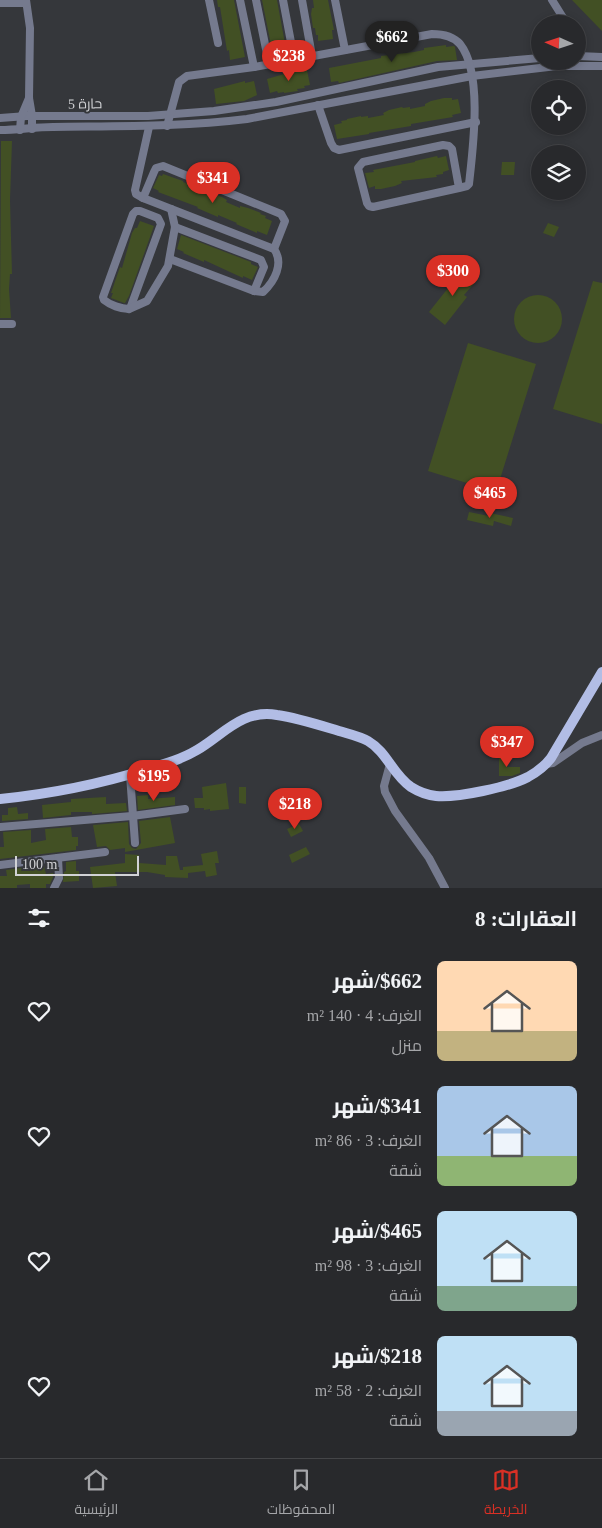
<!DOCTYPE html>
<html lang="ar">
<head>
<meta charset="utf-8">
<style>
  :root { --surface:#28292c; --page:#303134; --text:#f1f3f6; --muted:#a5a6a9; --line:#444548; --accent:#d93025 }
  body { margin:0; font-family:"Times New Roman",Cairo,serif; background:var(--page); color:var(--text); direction:rtl; height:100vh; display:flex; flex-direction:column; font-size:19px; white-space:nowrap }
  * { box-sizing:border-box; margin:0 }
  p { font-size:16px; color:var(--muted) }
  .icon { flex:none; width:28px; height:28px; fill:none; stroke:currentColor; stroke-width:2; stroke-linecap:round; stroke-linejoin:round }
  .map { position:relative; height:888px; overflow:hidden; direction:ltr }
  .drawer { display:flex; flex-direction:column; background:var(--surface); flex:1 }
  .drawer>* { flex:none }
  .needle { width:32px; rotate:273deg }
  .fabs { position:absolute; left:531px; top:15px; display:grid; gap:10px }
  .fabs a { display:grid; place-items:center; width:55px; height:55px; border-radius:50%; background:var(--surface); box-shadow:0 2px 8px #0003,0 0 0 1px var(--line); font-size:25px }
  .scale { position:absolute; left:15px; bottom:12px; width:124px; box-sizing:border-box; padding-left:5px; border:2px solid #d1d2d5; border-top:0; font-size:14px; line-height:18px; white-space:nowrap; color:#d1d2d5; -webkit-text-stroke:4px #35373b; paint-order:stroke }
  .price { position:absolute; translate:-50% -42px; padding:0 11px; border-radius:18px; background:var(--accent); color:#fff; font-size:16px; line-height:32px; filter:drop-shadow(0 1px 2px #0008) }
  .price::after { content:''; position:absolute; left:50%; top:30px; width:15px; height:11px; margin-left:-8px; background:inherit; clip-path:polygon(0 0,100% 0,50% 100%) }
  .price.current { background:#222; color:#fff }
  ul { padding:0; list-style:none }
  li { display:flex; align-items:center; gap:15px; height:125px; padding:0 25px }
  li span { display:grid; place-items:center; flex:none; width:140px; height:100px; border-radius:8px; color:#555 }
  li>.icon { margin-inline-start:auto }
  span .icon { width:60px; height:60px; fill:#fffc; stroke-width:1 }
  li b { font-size:21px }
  h2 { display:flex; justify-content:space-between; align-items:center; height:60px; padding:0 25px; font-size:21px }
  .menu { display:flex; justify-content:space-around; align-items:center; height:70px; border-top:1px solid var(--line); background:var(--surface); font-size:14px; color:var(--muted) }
  .menu a { display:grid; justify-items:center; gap:2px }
  .menu .current { color:var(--accent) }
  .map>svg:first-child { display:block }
</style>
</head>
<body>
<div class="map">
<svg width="602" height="888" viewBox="0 0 602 888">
  <rect width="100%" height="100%" fill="#35373b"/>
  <g fill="#425024">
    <path d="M 217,0 L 234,0 L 245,57 L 230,60 L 229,50 L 227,51 L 220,7 L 218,7 Z"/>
    <path d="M 262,0 L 277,0 L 286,49 L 272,50 Z"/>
    <path d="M 313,0 L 328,0 L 334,30 L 332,30 L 333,39 L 318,41 L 318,35 L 316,35 L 315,28 L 313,28 L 311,14 L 312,8 L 314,8 Z"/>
    <path d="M 572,0 L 602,0 L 602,31 Z"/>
    <path d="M 446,45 L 446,47 L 454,46 L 455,47 L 457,60 L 437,61 L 339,83 L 338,81 L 331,82 L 329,68 L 381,58 L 381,56 L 414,52 L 424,50 L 424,48 Z"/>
    <path d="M 298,70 L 299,72 L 307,70 L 310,85 L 304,86 L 305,88 L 297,89 L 298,91 L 284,93 L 284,92 L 278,93 L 277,91 L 270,93 L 267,79 Z"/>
    <path d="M 245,81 L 245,83 L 254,81 L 257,95 L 244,101 L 216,104 L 214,89 Z"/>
    <path d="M 444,98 L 452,98 L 452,100 L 458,99 L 461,113 L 452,115 L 453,117 L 411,124 L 411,126 L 369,133 L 369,134 L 337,139 L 334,125 L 342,123 L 341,121 L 347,120 L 347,119 L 361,116 L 361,117 L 368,116 L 368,118 L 384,115 L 383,113 L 389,110 L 402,107 L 403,108 L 410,107 L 410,109 L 425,106 L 425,104 L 431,101 Z"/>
    <path d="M 1,141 L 12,141 L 10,200 L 12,274 L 10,274 L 9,289 L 11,318 L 0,318 Z"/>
    <path d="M 437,156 L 438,158 L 446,156 L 449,170 L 443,172 L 443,174 L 436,175 L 437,177 L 401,181 L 402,183 L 395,186 L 381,189 L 375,189 L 375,186 L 369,188 L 365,173 L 374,172 L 373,170 L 415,162 L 415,161 Z"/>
    <path d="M 502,162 L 515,162 L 514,175 L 501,175 Z"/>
    <path d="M 163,174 L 183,181 L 183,182 L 188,184 L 187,186 L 201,192 L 201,190 L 209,192 L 222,197 L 227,200 L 226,202 L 240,208 L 240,206 L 248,208 L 261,213 L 260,214 L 266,216 L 265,218 L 272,221 L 267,235 L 257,231 L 257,233 L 236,224 L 237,223 L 218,215 L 218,217 L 197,208 L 198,207 L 158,192 L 159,191 L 153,188 L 159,175 L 162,176 Z"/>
    <path d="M 140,221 L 154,226 L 129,296 L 125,303 L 124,303 L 111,298 L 113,293 L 111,293 L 120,267 L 122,268 L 132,233 L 135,228 L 137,228 Z"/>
    <path d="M 548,223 L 559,227 L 554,237 L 543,233 Z"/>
    <path d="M 181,235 L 251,262 L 251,264 L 258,267 L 252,280 L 243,276 L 243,278 L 204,260 L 204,262 L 183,253 L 184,252 L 177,249 Z"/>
    <path d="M 464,268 L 478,279 L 464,295 L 467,297 L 445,325 L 429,312 Z"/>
    <path d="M 593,281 L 602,283 L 602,424 L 553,409 Z"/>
    <circle cx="538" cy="319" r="24"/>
    <path d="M 468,343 L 536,364 L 496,492 L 428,471 Z"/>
    <path d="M 469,512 L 489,516 L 490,513 L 513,518 L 511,526 L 494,521 L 493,526 L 467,520 Z"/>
    <path d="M 499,756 L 507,756 L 507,767 L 520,767 L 520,773 L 512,776 L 499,776 Z"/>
    <path d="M 226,783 L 229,809 L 210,811 L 210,809 L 204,810 L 204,808 L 195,808 L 194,798 L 203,798 L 202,787 Z"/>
    <path d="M 239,787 L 246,787 L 246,804 L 239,803 Z"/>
    <path d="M 148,795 L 148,799 L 175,797 L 175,805 L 138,810 L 137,796 Z"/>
    <path d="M 106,797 L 106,804 L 126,803 L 127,811 L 92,814 L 92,812 L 71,812 L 71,815 L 43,818 L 42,805 L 71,802 L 71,799 Z"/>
    <path d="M 17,807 L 18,814 L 28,813 L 28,819 L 2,821 L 2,815 L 8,815 L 8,808 Z"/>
    <path d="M 170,817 L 175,843 L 125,852 L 125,848 L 110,850 L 106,846 L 97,847 L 93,825 L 128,822 L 129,844 L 132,848 L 136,849 L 141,843 L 139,821 Z"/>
    <path d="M 299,824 L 303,831 L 291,837 L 287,829 Z"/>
    <path d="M 71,827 L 72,837 L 78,837 L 78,846 L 76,846 L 76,850 L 0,859 L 0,847 L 4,847 L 3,832 L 31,830 L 31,843 L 46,840 L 45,829 Z"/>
    <path d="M 306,847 L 310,854 L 292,863 L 289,855 Z"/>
    <path d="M 217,851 L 219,863 L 215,863 L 217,875 L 206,877 L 205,871 L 188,873 L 188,878 L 165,877 L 165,875 L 147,872 L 115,872 L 117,886 L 93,888 L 90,867 L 125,863 L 125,854 L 139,855 L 139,863 L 166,865 L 166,856 L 177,856 L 180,870 L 183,870 L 183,867 L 203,865 L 201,854 Z"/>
    <path d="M 76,861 L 76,871 L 79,871 L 79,881 L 63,882 L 64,872 L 66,871 L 66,862 Z"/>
    <path d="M 44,865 L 46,874 L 53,873 L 53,877 L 50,884 L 46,884 L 46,888 L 30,888 L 30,884 L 17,885 L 17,888 L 0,888 L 0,876 L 7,876 L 6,870 Z"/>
  </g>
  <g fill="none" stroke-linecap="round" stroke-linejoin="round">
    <g stroke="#757a8e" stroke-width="8">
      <path d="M 26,0 L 30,28 L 29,98 L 32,116 L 32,129"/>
      <path d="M 209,0 L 218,43"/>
      <path d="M 240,0 L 254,67"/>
      <path d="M 256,0 L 267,54 L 273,57 L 293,53"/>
      <path d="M 283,0 L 294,58"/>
      <path d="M 302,0 L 312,56"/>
      <path d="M 335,0 L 345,50"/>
      <path d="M 552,0 L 567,24"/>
      <path d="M 0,3 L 26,3"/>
      <path d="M 578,56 L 602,57"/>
      <path d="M 318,105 L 331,143 L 334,148 L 339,150 L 476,122"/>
      <path d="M 0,118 L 27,116 L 148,116 L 214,111 L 276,102 L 438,67 L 540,58"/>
      <path d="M 167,126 L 179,82 L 187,76 L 254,67 L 432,34 C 441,34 453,36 460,44 C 483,73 473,148 469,184 L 467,186 L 459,188 L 373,207 L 369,206 L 367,203 L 358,168 L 363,162 L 443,145 L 449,146 L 452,149 L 459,188"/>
      <path d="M 149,127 L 135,190 L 136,194 L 143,198 L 274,249 C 284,263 275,281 263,292 L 254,291 L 170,259"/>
      <path d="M 0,130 C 18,130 35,127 53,127 C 118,126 182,127 247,119 L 472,76 L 557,66 L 602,66"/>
      <path d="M 20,130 L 21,117 L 29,98"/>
      <path d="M 143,198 L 154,172 L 156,168 L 163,166 L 281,214 L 285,221 L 274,249"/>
      <path d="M 136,211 L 140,211 L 158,218 L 161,224 L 131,306 L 129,309 C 121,309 110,305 104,300 L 103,297 L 133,214 Z"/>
      <path d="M 175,227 L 261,260 L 264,267 L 254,291"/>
      <path d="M 129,309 L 147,301 L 168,266 L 175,227 L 171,209"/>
      <path d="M 0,324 L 12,324"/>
      <path d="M 390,764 L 384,786 L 385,792 L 395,811 L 429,858 L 445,888"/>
      <path d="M 546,764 L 553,763 L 582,743 L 602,735"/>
      <path d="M 130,775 L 135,843"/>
      <path d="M 0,827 L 132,816 L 185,809"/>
      <path d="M 0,865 L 105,852"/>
      <path d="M 54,888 L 59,878 L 58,858"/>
    </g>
    <path stroke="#b2bde5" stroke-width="10" d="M 0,799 C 50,794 100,784 148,769 C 165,764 182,759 197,750 C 224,734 242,709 277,715 C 298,718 319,725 339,731 C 349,734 359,736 368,741 C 387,752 393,775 411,787 C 419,792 427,795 436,796 C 457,798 509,787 528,777 C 537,772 545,766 551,758 L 602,672"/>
  </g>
  <g text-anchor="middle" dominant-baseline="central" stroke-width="4" stroke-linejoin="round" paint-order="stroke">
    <g font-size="14" fill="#d1d2d5" stroke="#35373b">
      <text transform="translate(85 104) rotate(-1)">حارة 5</text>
    </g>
  </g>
</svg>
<div class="fabs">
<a><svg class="needle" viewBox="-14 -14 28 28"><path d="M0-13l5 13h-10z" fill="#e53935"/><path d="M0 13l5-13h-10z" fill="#a5a6a9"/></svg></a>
<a><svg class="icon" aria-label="locate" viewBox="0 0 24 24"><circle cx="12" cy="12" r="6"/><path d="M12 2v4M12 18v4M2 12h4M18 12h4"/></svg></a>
<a><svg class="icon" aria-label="layers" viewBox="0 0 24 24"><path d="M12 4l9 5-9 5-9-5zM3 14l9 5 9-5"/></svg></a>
</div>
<div class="scale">100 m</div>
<b class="price current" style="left:392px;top:63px">$662</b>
<b class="price" style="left:289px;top:82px">$238</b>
<b class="price" style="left:213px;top:204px">$341</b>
<b class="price" style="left:453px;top:297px">$300</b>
<b class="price" style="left:490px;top:519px">$465</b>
<b class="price" style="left:507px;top:768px">$347</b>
<b class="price" style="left:154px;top:802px">$195</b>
<b class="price" style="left:295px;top:830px">$218</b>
</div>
<section class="drawer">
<h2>العقارات: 8<svg class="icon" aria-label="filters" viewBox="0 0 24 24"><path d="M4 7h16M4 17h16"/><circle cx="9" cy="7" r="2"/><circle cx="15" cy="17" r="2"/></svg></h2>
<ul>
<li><span style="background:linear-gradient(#ffd9b3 70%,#c2b280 0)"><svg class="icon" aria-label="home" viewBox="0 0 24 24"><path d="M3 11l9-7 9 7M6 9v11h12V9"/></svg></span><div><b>$662/شهر</b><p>الغرف: 4 · 140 m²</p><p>منزل</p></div><svg class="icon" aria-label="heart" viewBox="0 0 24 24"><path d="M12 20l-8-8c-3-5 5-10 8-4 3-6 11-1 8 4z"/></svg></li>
<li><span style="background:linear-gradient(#a9c7e8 70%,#8fb573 0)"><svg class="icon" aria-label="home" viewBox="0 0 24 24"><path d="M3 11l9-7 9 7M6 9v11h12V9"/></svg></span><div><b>$341/شهر</b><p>الغرف: 3 · 86 m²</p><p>شقة</p></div><svg class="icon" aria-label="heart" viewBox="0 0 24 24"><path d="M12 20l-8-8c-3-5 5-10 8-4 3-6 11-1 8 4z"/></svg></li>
<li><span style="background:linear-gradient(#bfe0f5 75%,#7fa58c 0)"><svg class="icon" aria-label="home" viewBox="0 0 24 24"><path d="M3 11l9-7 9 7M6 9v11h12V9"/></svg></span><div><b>$465/شهر</b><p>الغرف: 3 · 98 m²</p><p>شقة</p></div><svg class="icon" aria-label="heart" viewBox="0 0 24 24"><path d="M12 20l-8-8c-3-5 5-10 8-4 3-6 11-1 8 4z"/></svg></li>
<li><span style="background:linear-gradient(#bfe0f5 75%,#9aa5b1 0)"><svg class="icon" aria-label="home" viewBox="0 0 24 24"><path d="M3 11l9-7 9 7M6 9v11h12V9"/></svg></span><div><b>$218/شهر</b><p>الغرف: 2 · 58 m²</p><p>شقة</p></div><svg class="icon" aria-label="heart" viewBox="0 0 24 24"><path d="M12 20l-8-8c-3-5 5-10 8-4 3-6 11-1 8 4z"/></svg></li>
</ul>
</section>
<nav class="menu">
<a class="current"><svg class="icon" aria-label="map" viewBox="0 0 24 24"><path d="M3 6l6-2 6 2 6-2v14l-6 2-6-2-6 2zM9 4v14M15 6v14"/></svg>الخريطة</a>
<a><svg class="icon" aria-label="saved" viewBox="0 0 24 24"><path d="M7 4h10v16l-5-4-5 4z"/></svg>المحفوظات</a>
<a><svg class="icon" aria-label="home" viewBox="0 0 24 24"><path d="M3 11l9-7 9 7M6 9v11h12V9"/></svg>الرئيسية</a>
</nav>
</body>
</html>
